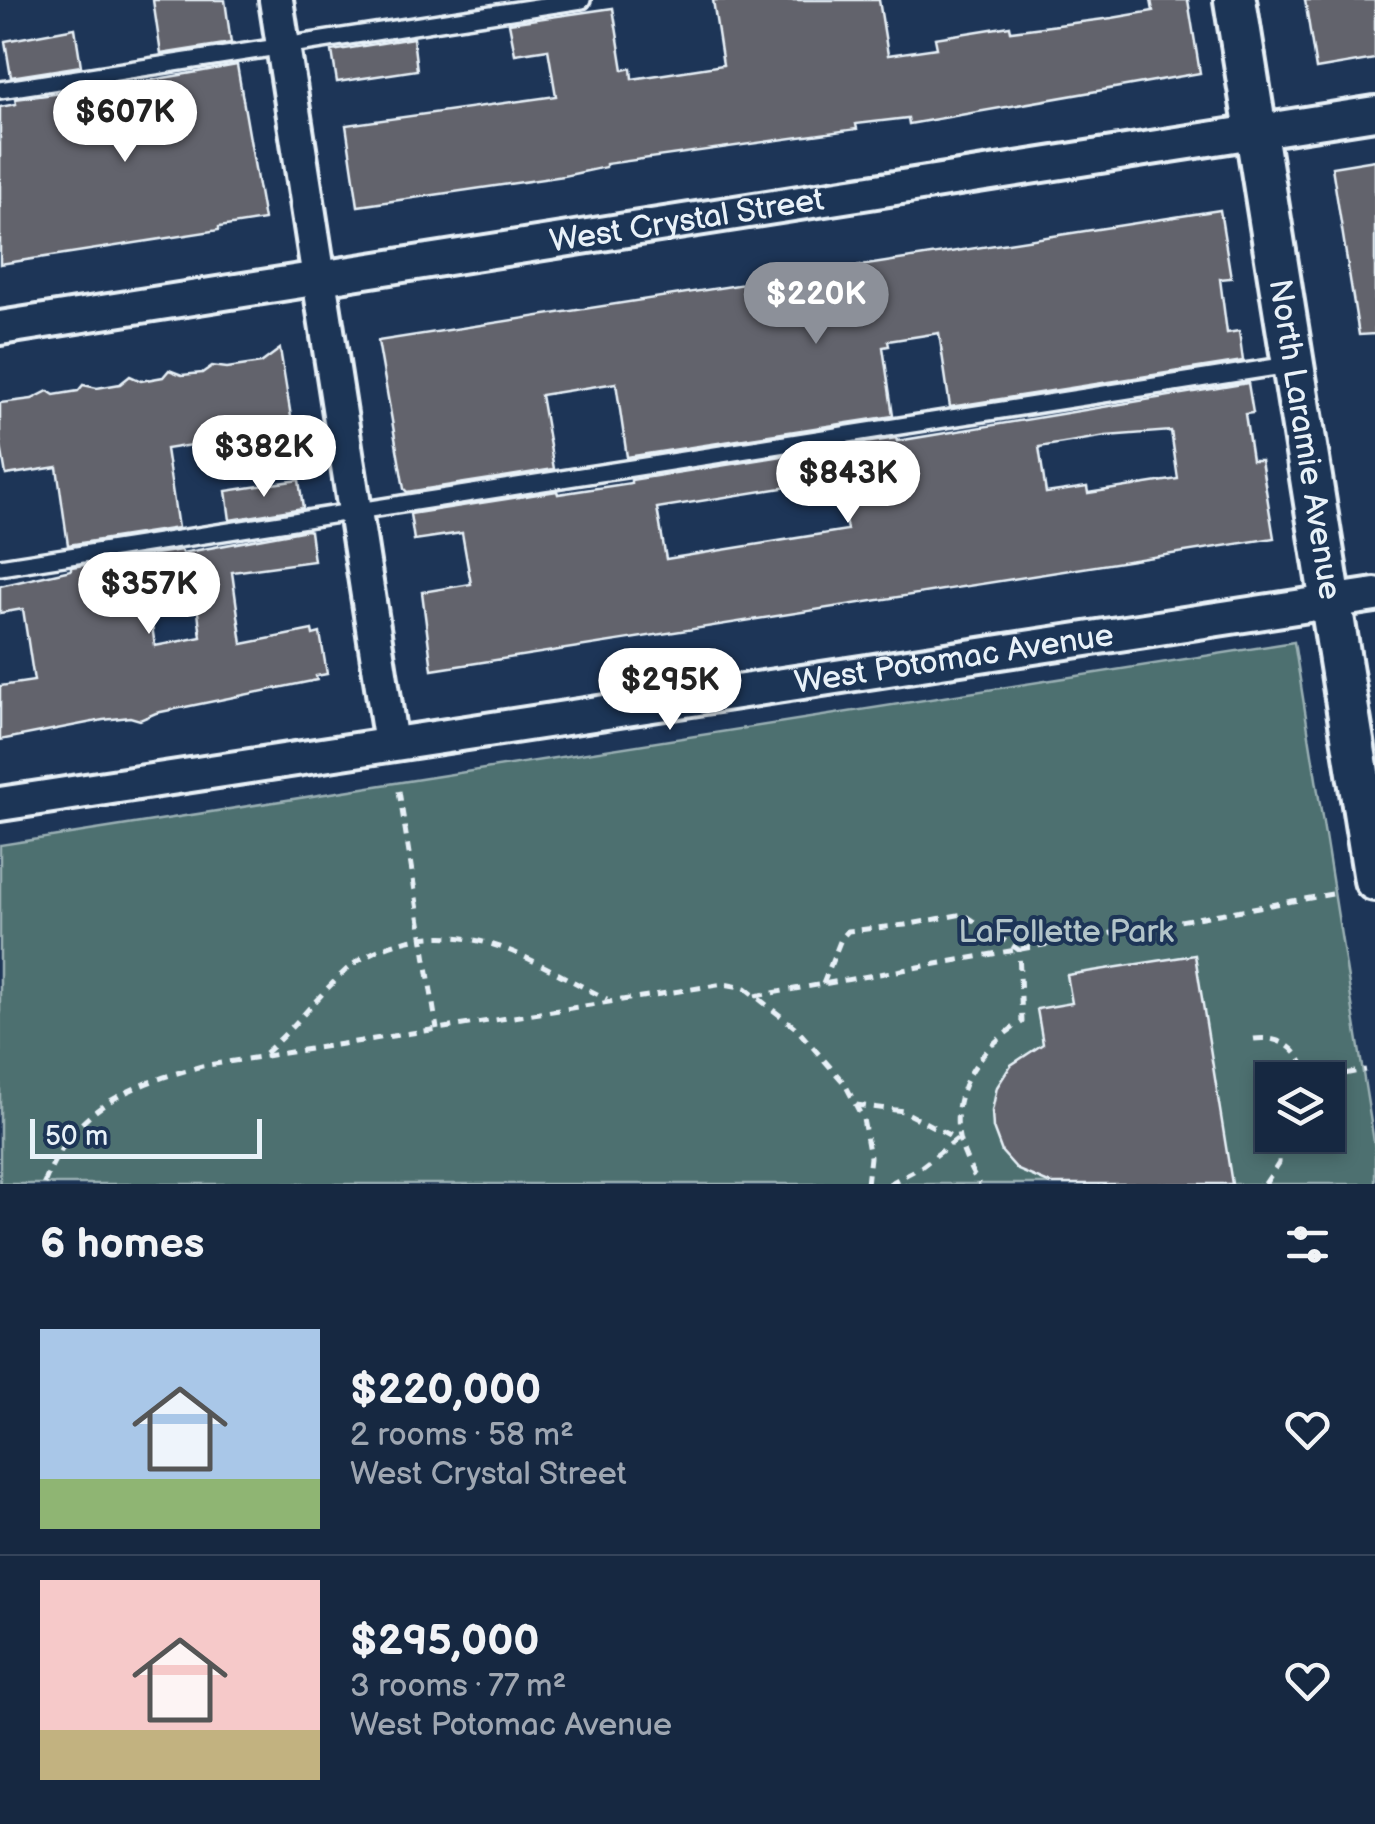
<!DOCTYPE html>
<html lang="en">
<head>
<meta charset="utf-8">
<style>
  :root { --surface:#162841; --page:#23344c; --text:#f1f3f6; --muted:#9ea6b1; --line:#35445a; --accent:#8c9099 }
  body { margin:0; font-family:"Balsamiq Sans",sans-serif; background:var(--page); color:var(--text); height:100vh; display:flex; flex-direction:column; font-size:38px; white-space:nowrap }
  * { box-sizing:border-box; margin:0 }
  p { font-size:32px; color:var(--muted) }
  .icon { flex:none; width:55px; height:55px; fill:none; stroke:currentColor; stroke-width:2; stroke-linecap:round; stroke-linejoin:round }
  .map { position:relative; height:1184px; overflow:hidden }
  .details { display:flex; flex-direction:column; background:var(--surface); flex:1 }
  .details>* { flex:none }
  .fabs { position:absolute; left:1255px; top:1062px; display:grid; gap:20px }
  .fabs a { display:grid; place-items:center; width:90px; height:90px; border-radius:0px; background:var(--surface); box-shadow:0 5px 15px #0003,0 0 0 2px var(--line); font-size:50px }
  .scale { position:absolute; left:30px; bottom:25px; width:232px; box-sizing:border-box; padding-left:10px; border:5px solid #e8f1f8; border-top:0; font-size:28px; line-height:35px; white-space:nowrap; color:#e8f1f8; -webkit-text-stroke:8px #1d3557; paint-order:stroke }
  .price { position:absolute; translate:-50% -85px; padding:0 22px; border-radius:35px; background:#fff; color:#222; font-size:32px; line-height:65px; filter:drop-shadow(0 2px 5px #0008) }
  .price::after { content:''; position:absolute; left:50%; top:60px; width:30px; height:22px; margin-left:-15px; background:inherit; clip-path:polygon(0 0,100% 0,50% 100%) }
  .price.on { background:var(--accent); color:#fff }
  ul { padding:0; list-style:none }
  li { display:flex; align-items:center; gap:30px; height:250px; padding:0 40px }
  li+li { border-top:2px solid var(--line) }
  li span { display:grid; place-items:center; flex:none; width:280px; height:200px; border-radius:0px; color:#555 }
  li>.icon { margin-inline-start:auto }
  span .icon { width:120px; height:120px; fill:#fffc; stroke-width:1 }
  li b { font-size:42px }
  h2 { display:flex; justify-content:space-between; align-items:center; height:120px; padding:0 40px; font-size:42px }
  .map>svg:first-child { display:block }
</style>
</head>
<body>
<div class="map">
<svg width="1375" height="1184" viewBox="0 0 1375 1184">
  <rect width="100%" height="100%" fill="#1d3557"/>
  <filter id="ink" filterUnits="userSpaceOnUse"><feTurbulence type="fractalNoise" baseFrequency=".01" numOctaves="2"/><feDisplacementMap in="SourceGraphic" scale="20" xChannelSelector="R" yChannelSelector="G"/><feConvolveMatrix kernelMatrix="1 2 1 2 8 2 1 2 1" color-interpolation-filters="sRGB"/></filter>
  <g filter="url(#ink)">
    <path fill="#4d6f6f" stroke="#9ab0b4" stroke-width="2.5" fill-rule="evenodd" d="M 1294,642 L 1375,1148 L 1375,1184 L 0,1184 L 0,845 ZM 1272,1080 L 1328,1080 L 1328,1135 L 1272,1135 Z"/>
    <g fill="#62636c" stroke="#e8f1f8" stroke-width="2.5" fill-rule="evenodd">
      <path d="M 153,0 L 225,0 L 231,43 L 161,54 Z"/>
      <path d="M 713,0 L 879,0 L 888,55 L 937,48 L 935,38 L 1010,26 L 1011,31 L 1112,18 L 1153,11 L 1151,0 L 1188,0 L 1200,73 L 943,118 L 909,124 L 908,118 L 856,124 L 857,129 L 606,164 L 606,167 L 564,176 L 358,206 L 346,125 L 556,96 L 548,49 L 515,54 L 509,23 L 613,8 L 623,70 L 631,68 L 632,79 L 723,65 Z"/>
      <path d="M 1305,0 L 1375,0 L 1375,59 L 1316,69 Z"/>
      <path d="M 75,28 L 81,66 L 11,77 L 5,41 Z"/>
      <path d="M 413,38 L 417,70 L 337,82 L 332,51 Z"/>
      <path d="M 237,65 L 264,220 L 219,227 L 219,230 L 0,264 L 0,107 L 16,104 L 15,99 L 124,85 Z"/>
      <path d="M 1375,160 L 1375,334 L 1359,335 L 1332,167 Z"/>
      <path d="M 1220,210 L 1231,278 L 1220,279 L 1227,333 L 1239,331 L 1243,361 L 950,407 L 939,333 L 888,341 L 889,346 L 883,347 L 893,416 L 627,457 L 616,383 L 541,395 L 554,469 L 407,492 L 404,489 L 378,341 Z"/>
      <path d="M 280,349 L 293,429 L 166,449 L 178,528 L 68,545 L 57,467 L 6,475 L 0,440 L 0,403 L 32,399 L 48,391 L 54,395 L 78,391 L 83,385 L 97,388 L 120,384 L 130,376 L 141,381 L 163,377 L 169,370 L 182,375 L 202,373 L 212,366 L 227,368 L 261,363 Z"/>
      <path d="M 1248,383 L 1253,413 L 1245,414 L 1252,460 L 1261,460 L 1274,538 L 432,670 L 422,592 L 471,584 L 462,533 L 414,540 L 410,514 L 557,491 L 558,494 L 631,483 L 631,480 L 896,438 L 897,441 ZM 1171,431 L 1178,479 L 1088,493 L 1087,487 L 1046,493 L 1039,447 L 1106,436 ZM 838,479 L 847,530 L 666,559 L 657,508 Z"/>
      <path d="M 299,480 L 303,508 L 230,520 L 226,491 Z"/>
      <path d="M 307,530 L 310,531 L 314,561 L 232,572 L 242,644 L 312,630 L 313,635 L 320,633 L 327,674 L 316,676 L 317,680 L 156,713 L 140,720 L 130,717 L 103,720 L 0,740 L 0,686 L 34,681 L 23,609 L 0,613 L 0,586 L 71,570 L 71,567 L 181,550 L 182,553 ZM 195,587 L 201,637 L 155,646 L 147,593 Z"/>
      <path d="M 1195,955 L 1232,1184 L 1051,1184 L 1018,1170 L 1002,1152 L 993,1128 L 992,1111 L 997,1087 L 1011,1065 L 1043,1044 L 1037,1009 L 1072,1003 L 1067,975 Z"/>
    </g>
    <g fill="none" stroke-linecap="round" stroke-linejoin="round">
      <defs>
        <g id="service">
          <path d="M 0,90 L 582,0"/>
          <path d="M 0,567 L 1289,365"/>
        </g>
        <g id="minor">
          <path d="M 276,0 L 391,744"/>
          <path id="s1" d="M 0,328 L 1375,113"/>
          <path id="s2" d="M 0,804 L 1375,595"/>
        </g>
        <g id="tertiary">
          <path id="s3" d="M 1235,0 L 1375,880"/>
        </g>
      </defs>
      <use href="#service" stroke="#e8f1f8" stroke-width="22"/>
      <use href="#minor" stroke="#e8f1f8" stroke-width="40"/>
      <use href="#tertiary" stroke="#e8f1f8" stroke-width="48"/>
      <g stroke="#e8f1f8" stroke-width="5" stroke-dasharray="10 8" stroke-linecap="butt">
        <path d="M 399,791 L 437,1029"/>
        <path d="M 823,984 L 841,939 L 848,931 L 905,925 L 963,914 L 1019,950 L 1022,1022 C 976,1050 941,1102 965,1156 C 969,1166 973,1176 980,1184"/>
        <path d="M 755,996 L 1338,893"/>
        <path d="M 1254,1039 C 1283,1035 1303,1052 1308,1080"/>
        <path d="M 265,1053 C 294,1028 317,997 345,971 C 364,954 389,944 414,939 C 488,926 543,968 607,999"/>
        <path d="M 1310,1080 L 1366,1070"/>
        <path d="M 856,1105 L 903,1111 L 957,1139 L 921,1167 L 889,1184"/>
        <path d="M 1268,1140 L 1285,1135"/>
        <path d="M 44,1184 C 74,1107 127,1086 202,1066 L 724,984 L 745,988 L 796,1028 L 845,1084 L 863,1119 L 870,1157 L 867,1184"/>
        <path d="M 1265,1184 L 1279,1163 L 1280,1138"/>
      </g>
      <use href="#service" stroke="#1d3557" stroke-width="15"/>
      <use href="#minor" stroke="#1d3557" stroke-width="32"/>
      <use href="#tertiary" stroke="#1d3557" stroke-width="40"/>
    </g>
  </g>
  <g text-anchor="middle" dominant-baseline="central" stroke-width="8" stroke-linejoin="round" paint-order="stroke">
    <g font-size="32" fill="#e8f1f8" stroke="#1d3557">
      <text stroke="none"><textPath href="#s1" startOffset="695">West Crystal Street</textPath></text>
      <text stroke="none"><textPath href="#s3" startOffset="445">North Laramie Avenue</textPath></text>
      <text stroke="none"><textPath href="#s2" startOffset="965">West Potomac Avenue</textPath></text>
    </g>
    <g font-size="32" fill="#b2c4c8" stroke="#1d3557">
      <text x="1066" y="932">LaFollette Park</text>
    </g>
  </g>
</svg>
<div class="fabs">
<a><svg class="icon" aria-label="layers" viewBox="0 0 24 24"><path d="M12 4l9 5-9 5-9-5zM3 14l9 5 9-5"/></svg></a>
</div>
<div class="scale">50 m</div>
<b class="price" style="left:125px;top:165px">$607K</b>
<b class="price on" style="left:816px;top:347px">$220K</b>
<b class="price" style="left:264px;top:500px">$382K</b>
<b class="price" style="left:848px;top:526px">$843K</b>
<b class="price" style="left:149px;top:637px">$357K</b>
<b class="price" style="left:670px;top:733px">$295K</b>
</div>
<section class="details">
<h2>6 homes<svg class="icon" aria-label="filters" viewBox="0 0 24 24"><path d="M4 7h16M4 17h16"/><circle cx="9" cy="7" r="2"/><circle cx="15" cy="17" r="2"/></svg></h2>
<ul>
<li><span style="background:linear-gradient(#a9c7e8 75%,#8fb573 0)"><svg class="icon" aria-label="home" viewBox="0 0 24 24"><path d="M3 11l9-7 9 7M6 9v11h12V9"/></svg></span><div><b>$220,000</b><p>2 rooms · 58 m²</p><p>West Crystal Street</p></div><svg class="icon" aria-label="heart" viewBox="0 0 24 24"><path d="M12 20l-8-8c-3-5 5-10 8-4 3-6 11-1 8 4z"/></svg></li>
<li><span style="background:linear-gradient(#f6c9c9 75%,#c2b280 0)"><svg class="icon" aria-label="home" viewBox="0 0 24 24"><path d="M3 11l9-7 9 7M6 9v11h12V9"/></svg></span><div><b>$295,000</b><p>3 rooms · 77 m²</p><p>West Potomac Avenue</p></div><svg class="icon" aria-label="heart" viewBox="0 0 24 24"><path d="M12 20l-8-8c-3-5 5-10 8-4 3-6 11-1 8 4z"/></svg></li>
</ul>
</section>
</body>
</html>
